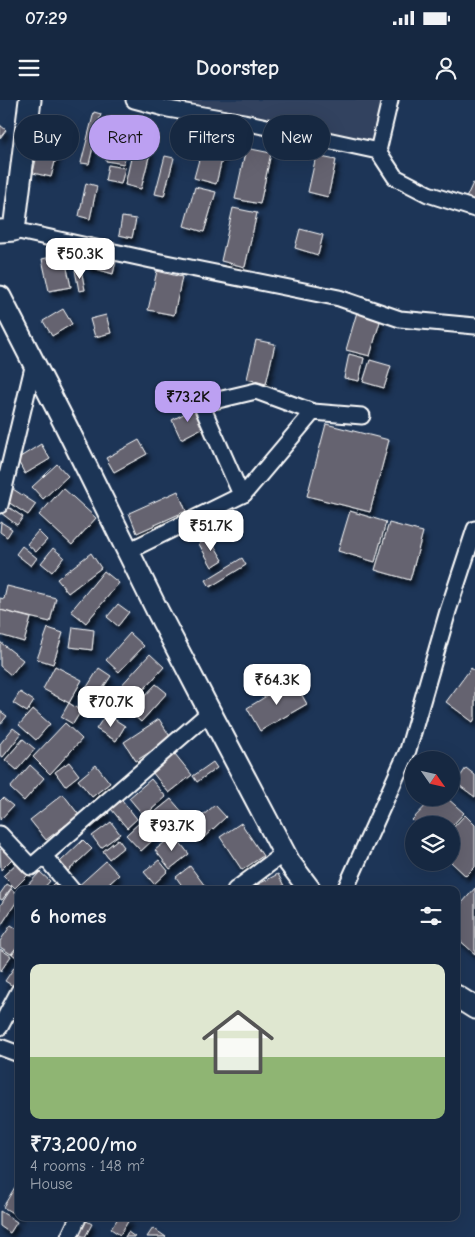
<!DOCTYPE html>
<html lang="en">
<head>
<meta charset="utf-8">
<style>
  :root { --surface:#162841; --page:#1f3048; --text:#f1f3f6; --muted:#9ea6b1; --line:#35445a; --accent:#bca0f2 }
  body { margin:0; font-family:"Comic Neue",sans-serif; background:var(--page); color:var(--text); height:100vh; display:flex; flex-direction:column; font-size:19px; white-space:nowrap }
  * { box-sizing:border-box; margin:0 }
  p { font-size:16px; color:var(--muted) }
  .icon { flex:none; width:28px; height:28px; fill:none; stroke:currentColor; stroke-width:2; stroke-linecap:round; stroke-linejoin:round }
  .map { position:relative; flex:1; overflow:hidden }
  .drawer { position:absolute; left:15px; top:786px; width:445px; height:335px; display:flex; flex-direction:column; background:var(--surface); border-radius:10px; box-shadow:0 5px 20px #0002,0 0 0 1px var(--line) }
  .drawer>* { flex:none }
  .banner { position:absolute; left:15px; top:15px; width:445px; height:45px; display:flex; gap:10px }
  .needle { width:32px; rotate:124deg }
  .tools { position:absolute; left:405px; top:651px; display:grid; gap:10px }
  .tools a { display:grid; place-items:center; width:55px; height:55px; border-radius:50%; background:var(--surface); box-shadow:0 5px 20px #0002,0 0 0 1px var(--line); font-size:25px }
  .price { position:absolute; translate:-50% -42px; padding:0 11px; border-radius:10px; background:#fff; color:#222; font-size:16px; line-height:32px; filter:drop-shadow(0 1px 2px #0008) }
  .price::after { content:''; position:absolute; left:50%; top:30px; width:15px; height:11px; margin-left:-8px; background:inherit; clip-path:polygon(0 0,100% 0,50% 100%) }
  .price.selected { background:var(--accent); color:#111 }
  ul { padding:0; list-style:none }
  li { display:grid; align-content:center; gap:10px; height:265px; padding:0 15px }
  li span { display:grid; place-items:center; height:155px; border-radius:10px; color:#555 }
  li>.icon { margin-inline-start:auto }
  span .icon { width:90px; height:90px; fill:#fffc; stroke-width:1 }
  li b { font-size:21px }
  h2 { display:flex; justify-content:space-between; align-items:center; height:60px; padding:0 15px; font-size:21px }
  .tag { padding:0 18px; border-radius:22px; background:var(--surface); box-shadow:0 5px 20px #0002,0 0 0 1px var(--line); font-size:18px; line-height:45px }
  .tag.selected { background:var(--accent); color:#111 }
  .status { display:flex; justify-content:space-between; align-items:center; height:35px; padding:0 25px; background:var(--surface); direction:ltr }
  .status svg { height:14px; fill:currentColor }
  header { display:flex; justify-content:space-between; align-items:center; height:65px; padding:0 15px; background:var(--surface); font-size:22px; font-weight:700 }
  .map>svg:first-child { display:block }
</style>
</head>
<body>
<div class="status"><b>07:29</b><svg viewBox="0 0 49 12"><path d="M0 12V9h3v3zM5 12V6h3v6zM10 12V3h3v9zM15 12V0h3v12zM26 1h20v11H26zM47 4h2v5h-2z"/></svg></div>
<header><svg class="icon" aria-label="menu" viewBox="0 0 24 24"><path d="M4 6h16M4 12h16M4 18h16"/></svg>Doorstep<svg class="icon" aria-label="person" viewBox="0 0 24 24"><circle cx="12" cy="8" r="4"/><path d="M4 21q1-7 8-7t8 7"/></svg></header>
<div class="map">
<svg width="475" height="1137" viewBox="0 0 475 1137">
  <defs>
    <filter id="shadow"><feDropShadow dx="3" dy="5.5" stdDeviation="2.5" flood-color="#0009"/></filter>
  </defs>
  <rect width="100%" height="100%" fill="#1d3557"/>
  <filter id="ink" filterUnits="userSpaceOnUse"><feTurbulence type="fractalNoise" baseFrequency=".02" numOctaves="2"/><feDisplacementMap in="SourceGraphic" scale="10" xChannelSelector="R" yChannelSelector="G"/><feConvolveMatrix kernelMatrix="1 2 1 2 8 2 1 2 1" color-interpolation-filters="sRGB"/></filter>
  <g filter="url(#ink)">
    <path fill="#33435e" d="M 134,0 L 390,0 L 378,51 Z"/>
    <g fill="#65636f" stroke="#fff" filter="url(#shadow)">
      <path d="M 94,12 L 101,14 L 89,64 L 81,63 Z"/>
      <path d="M 0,25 L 6,30 L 0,38 Z"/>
      <path d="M 204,41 L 225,47 L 216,84 L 194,78 Z"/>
      <path d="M 134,45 L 151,49 L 141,89 L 125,85 Z"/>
      <path d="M 39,46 L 58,50 L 51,77 L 33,73 Z"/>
      <path d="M 246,48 L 271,53 L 260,104 L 235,99 Z"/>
      <path d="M 107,53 L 125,56 L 124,64 L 106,61 Z"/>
      <path d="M 165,56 L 174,58 L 164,96 L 155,94 Z"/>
      <path d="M 316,56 L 336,60 L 328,97 L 308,92 Z"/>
      <path d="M 108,65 L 125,68 L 121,84 L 105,81 Z"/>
      <path d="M 86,83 L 97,86 L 90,119 L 79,116 Z"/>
      <path d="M 473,83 L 475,84 L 475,97 L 473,101 L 466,98 Z"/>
      <path d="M 195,87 L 216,92 L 204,132 L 184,126 Z"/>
      <path d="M 233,108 L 257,113 L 245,167 L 221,161 Z"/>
      <path d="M 122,117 L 136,119 L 132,138 L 119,135 Z"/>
      <path d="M 300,129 L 323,135 L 318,155 L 295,148 Z"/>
      <path d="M 64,154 L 71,187 L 49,191 L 42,159 Z"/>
      <path d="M 90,154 L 116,161 L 113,174 L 86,166 Z"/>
      <path d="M 81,169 L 85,190 L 79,191 L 75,170 Z"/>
      <path d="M 157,171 L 182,177 L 174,215 L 148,210 Z"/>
      <path d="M 63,209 L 72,224 L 52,236 L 43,221 Z"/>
      <path d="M 357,212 L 381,218 L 370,256 L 346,250 Z"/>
      <path d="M 106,215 L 111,233 L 95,237 L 90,219 Z"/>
      <path d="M 256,240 L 275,244 L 266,284 L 247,279 Z"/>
      <path d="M 349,254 L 364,258 L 359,281 L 344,278 Z"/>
      <path d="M 370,260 L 391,266 L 384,288 L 363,282 Z"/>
      <path d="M 195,308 L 204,327 L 181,339 L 172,320 Z"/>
      <path d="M 326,324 L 389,340 L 370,412 L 307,396 Z"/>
      <path d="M 139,340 L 147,354 L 114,372 L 106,358 Z"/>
      <path d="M 41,344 L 50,359 L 25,374 L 17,359 Z"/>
      <path d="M 57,364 L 68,376 L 43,399 L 32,387 Z"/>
      <path d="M 63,388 L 96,418 L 72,445 L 39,415 Z"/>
      <path d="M 13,389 L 36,404 L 28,415 L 5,400 Z"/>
      <path d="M 178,391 L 186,411 L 137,433 L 129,413 Z"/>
      <path d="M 7,406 L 23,417 L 17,425 L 1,413 Z"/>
      <path d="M 350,411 L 386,422 L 375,462 L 338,451 Z"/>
      <path d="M 1,422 L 12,429 L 7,437 L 0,432 Z"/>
      <path d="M 389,423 L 423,432 L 410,480 L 375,470 Z"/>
      <path d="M 38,431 L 47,440 L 36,452 L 27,444 Z"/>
      <path d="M 209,437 L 223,460 L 212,467 L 199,444 Z"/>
      <path d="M 22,446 L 37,458 L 31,466 L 16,454 Z"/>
      <path d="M 53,448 L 64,457 L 52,472 L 41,463 Z"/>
      <path d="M 91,453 L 101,468 L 68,493 L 57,479 Z"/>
      <path d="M 242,458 L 246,465 L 210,487 L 206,480 Z"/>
      <path d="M 104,471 L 119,483 L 86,523 L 71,511 Z"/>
      <path d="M 7,486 L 56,498 L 50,522 L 0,510 L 0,498 L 4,499 Z"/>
      <path d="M 118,504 L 129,512 L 118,526 L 107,517 Z"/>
      <path d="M 0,510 L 31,518 L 24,542 L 0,535 Z"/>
      <path d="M 73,527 L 94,530 L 92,550 L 70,547 Z"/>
      <path d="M 48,528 L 63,533 L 53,564 L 37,559 Z"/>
      <path d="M 130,533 L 144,546 L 119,572 L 106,560 Z"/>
      <path d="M 0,542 L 23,560 L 11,575 L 0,566 Z"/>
      <path d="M 150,554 L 164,567 L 121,615 L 106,602 Z"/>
      <path d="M 55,566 L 82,580 L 69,603 L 43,589 Z"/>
      <path d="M 99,568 L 111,576 L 99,594 L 87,587 Z"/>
      <path d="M 471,568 L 475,571 L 475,618 L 473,622 L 446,602 Z"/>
      <path d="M 293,580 L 307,604 L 260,631 L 247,608 Z"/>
      <path d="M 156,584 L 167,593 L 141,622 L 130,612 Z"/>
      <path d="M 20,592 L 34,601 L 27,612 L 13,603 Z"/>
      <path d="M 69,603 L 81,611 L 73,624 L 61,617 Z"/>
      <path d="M 33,609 L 50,624 L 36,640 L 19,625 Z"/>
      <path d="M 0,611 L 7,616 L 0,625 Z"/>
      <path d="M 106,614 L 125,626 L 116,641 L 96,629 Z"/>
      <path d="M 159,619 L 171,638 L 136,661 L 124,642 Z"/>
      <path d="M 65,623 L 82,639 L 50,674 L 33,657 Z"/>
      <path d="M 13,628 L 21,634 L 3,657 L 0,655 L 0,644 Z"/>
      <path d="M 23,639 L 35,649 L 17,670 L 5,660 Z"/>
      <path d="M 175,654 L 192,675 L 169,693 L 152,672 Z"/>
      <path d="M 69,662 L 79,675 L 65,686 L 55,672 Z"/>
      <path d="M 213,662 L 217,668 L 197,682 L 193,676 Z"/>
      <path d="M 30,665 L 44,678 L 24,701 L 10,688 Z"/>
      <path d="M 96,665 L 110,683 L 92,697 L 78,680 Z"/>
      <path d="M 466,668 L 475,675 L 475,697 L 456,683 Z"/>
      <path d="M 151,679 L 166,697 L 144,716 L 129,698 Z"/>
      <path d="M 63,694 L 79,715 L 46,740 L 30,720 Z"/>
      <path d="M 3,698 L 13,706 L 0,720 L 0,701 Z"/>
      <path d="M 433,698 L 447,698 L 464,713 L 451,727 L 451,725 L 417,725 L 412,720 Z"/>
      <path d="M 171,699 L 184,714 L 158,735 L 145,720 Z"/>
      <path d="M 122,700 L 137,719 L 127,728 L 111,709 Z"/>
      <path d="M 103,705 L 109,713 L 91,728 L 84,720 Z"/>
      <path d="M 215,705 L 226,717 L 200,741 L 188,728 Z"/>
      <path d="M 465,715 L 475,725 L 475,767 L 466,776 L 451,762 L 451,730 Z"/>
      <path d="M 111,722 L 120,734 L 101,748 L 92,736 Z"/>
      <path d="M 241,723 L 263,756 L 242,770 L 220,737 Z"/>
      <path d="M 138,724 L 153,740 L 141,751 L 126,735 Z"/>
      <path d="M 174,735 L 189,754 L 170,769 L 155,750 Z"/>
      <path d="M 118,739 L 124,747 L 109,759 L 103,751 Z"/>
      <path d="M 83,740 L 92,749 L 68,771 L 60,762 Z"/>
      <path d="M 4,746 L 14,757 L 1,770 L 0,750 Z"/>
      <path d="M 20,760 L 31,772 L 15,788 L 3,776 Z"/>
      <path d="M 159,760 L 168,771 L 154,784 L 144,772 Z"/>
      <path d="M 106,761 L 119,775 L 102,790 L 77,790 L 76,788 Z"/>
      <path d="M 190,766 L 208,790 L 185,790 L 176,777 Z"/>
      <path d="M 40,772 L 50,781 L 42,790 L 23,790 Z"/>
      <path d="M 278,774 L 286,790 L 257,790 L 255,786 Z"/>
      <path d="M 54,783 L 63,790 L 48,790 Z"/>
      <path d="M 7,784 L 12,787 L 2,800 L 0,799 L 0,794 Z"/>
      <path d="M 475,788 L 475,854 L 456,837 L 456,810 Z"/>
      <path d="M 11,789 L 19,795 L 19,798 L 0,827 L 0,806 Z"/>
      <path d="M 11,825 L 19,830 L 19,844 L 11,854 L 0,847 L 0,841 Z"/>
      <path d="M 19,846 L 19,859 L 12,854 Z"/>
      <path d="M 0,849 L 11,856 L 0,872 Z"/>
      <path d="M 17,863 L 19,864 L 19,877 L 13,886 L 5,881 Z"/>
      <path d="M 15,1087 L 19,1090 L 19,1117 L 3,1107 Z"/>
      <path d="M 0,1111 L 17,1122 L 10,1133 L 0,1126 Z"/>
      <path d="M 81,1118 L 92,1124 L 85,1137 L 73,1132 Z"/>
      <path d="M 118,1118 L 130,1118 L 120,1135 L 111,1129 Z"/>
      <path d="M 153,1128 L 166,1137 L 147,1137 Z"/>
      <path d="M 128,1132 L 135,1137 L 125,1137 Z"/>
    </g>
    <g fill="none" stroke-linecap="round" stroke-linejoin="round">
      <defs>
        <g id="street">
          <path d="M 134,0 L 168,9 L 244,22 L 378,51"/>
          <path d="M 390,0 L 378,51 L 395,77 L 428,94 L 475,109"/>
          <path d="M 14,130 L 151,160 L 339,198 L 400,219 L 475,226"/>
          <path d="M 244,394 L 239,390 L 201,304 L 256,291 L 313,312"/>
          <path d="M 0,405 L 34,263"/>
          <path d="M 128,451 L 244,394 L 313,312 L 362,316"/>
          <path d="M 0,734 L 31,767 L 210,612"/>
          <path d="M 44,756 L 72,790"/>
          <path d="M 235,790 L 284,753"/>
          <path d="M 345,790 L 408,650 L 448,511 L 475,429"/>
          <path d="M 0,927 L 19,891"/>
          <path d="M 0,947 L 19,954"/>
          <path d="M 69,1137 L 78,1118"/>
        </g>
        <g id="secondary">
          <path d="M 0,131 L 14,130 L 30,0"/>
          <path d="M 0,197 L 66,326 L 158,512 L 210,612 L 289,762 L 310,790"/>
          <path d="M 456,896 L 475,908"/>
        </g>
      </defs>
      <use href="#street" stroke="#fff" stroke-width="19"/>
      <use href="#secondary" stroke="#fff" stroke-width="25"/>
      <use href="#street" stroke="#1d3557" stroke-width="15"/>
      <use href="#secondary" stroke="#1d3557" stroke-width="21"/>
    </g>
  </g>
</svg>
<div class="tools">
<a><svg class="needle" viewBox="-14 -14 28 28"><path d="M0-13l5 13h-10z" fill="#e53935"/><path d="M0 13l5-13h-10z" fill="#9ea6b1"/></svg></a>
<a><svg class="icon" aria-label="layers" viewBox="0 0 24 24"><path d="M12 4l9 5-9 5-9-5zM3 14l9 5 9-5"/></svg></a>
</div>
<b class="price" style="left:80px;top:180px">₹50.3K</b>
<b class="price selected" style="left:188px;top:323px">₹73.2K</b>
<b class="price" style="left:211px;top:452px">₹51.7K</b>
<b class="price" style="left:277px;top:606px">₹64.3K</b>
<b class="price" style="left:111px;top:628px">₹70.7K</b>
<b class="price" style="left:172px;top:752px">₹93.7K</b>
<div class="banner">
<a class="tag">Buy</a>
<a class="tag selected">Rent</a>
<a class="tag">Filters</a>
<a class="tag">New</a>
</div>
<section class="drawer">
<h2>6 homes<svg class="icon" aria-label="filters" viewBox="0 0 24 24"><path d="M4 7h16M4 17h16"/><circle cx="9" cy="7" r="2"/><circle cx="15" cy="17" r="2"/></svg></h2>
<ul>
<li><span style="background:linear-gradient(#dfe7d0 60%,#8fb573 0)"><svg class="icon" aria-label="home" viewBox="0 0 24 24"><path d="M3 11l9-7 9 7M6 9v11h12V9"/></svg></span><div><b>₹73,200/mo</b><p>4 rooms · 148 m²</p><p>House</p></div></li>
</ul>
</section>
</div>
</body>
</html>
